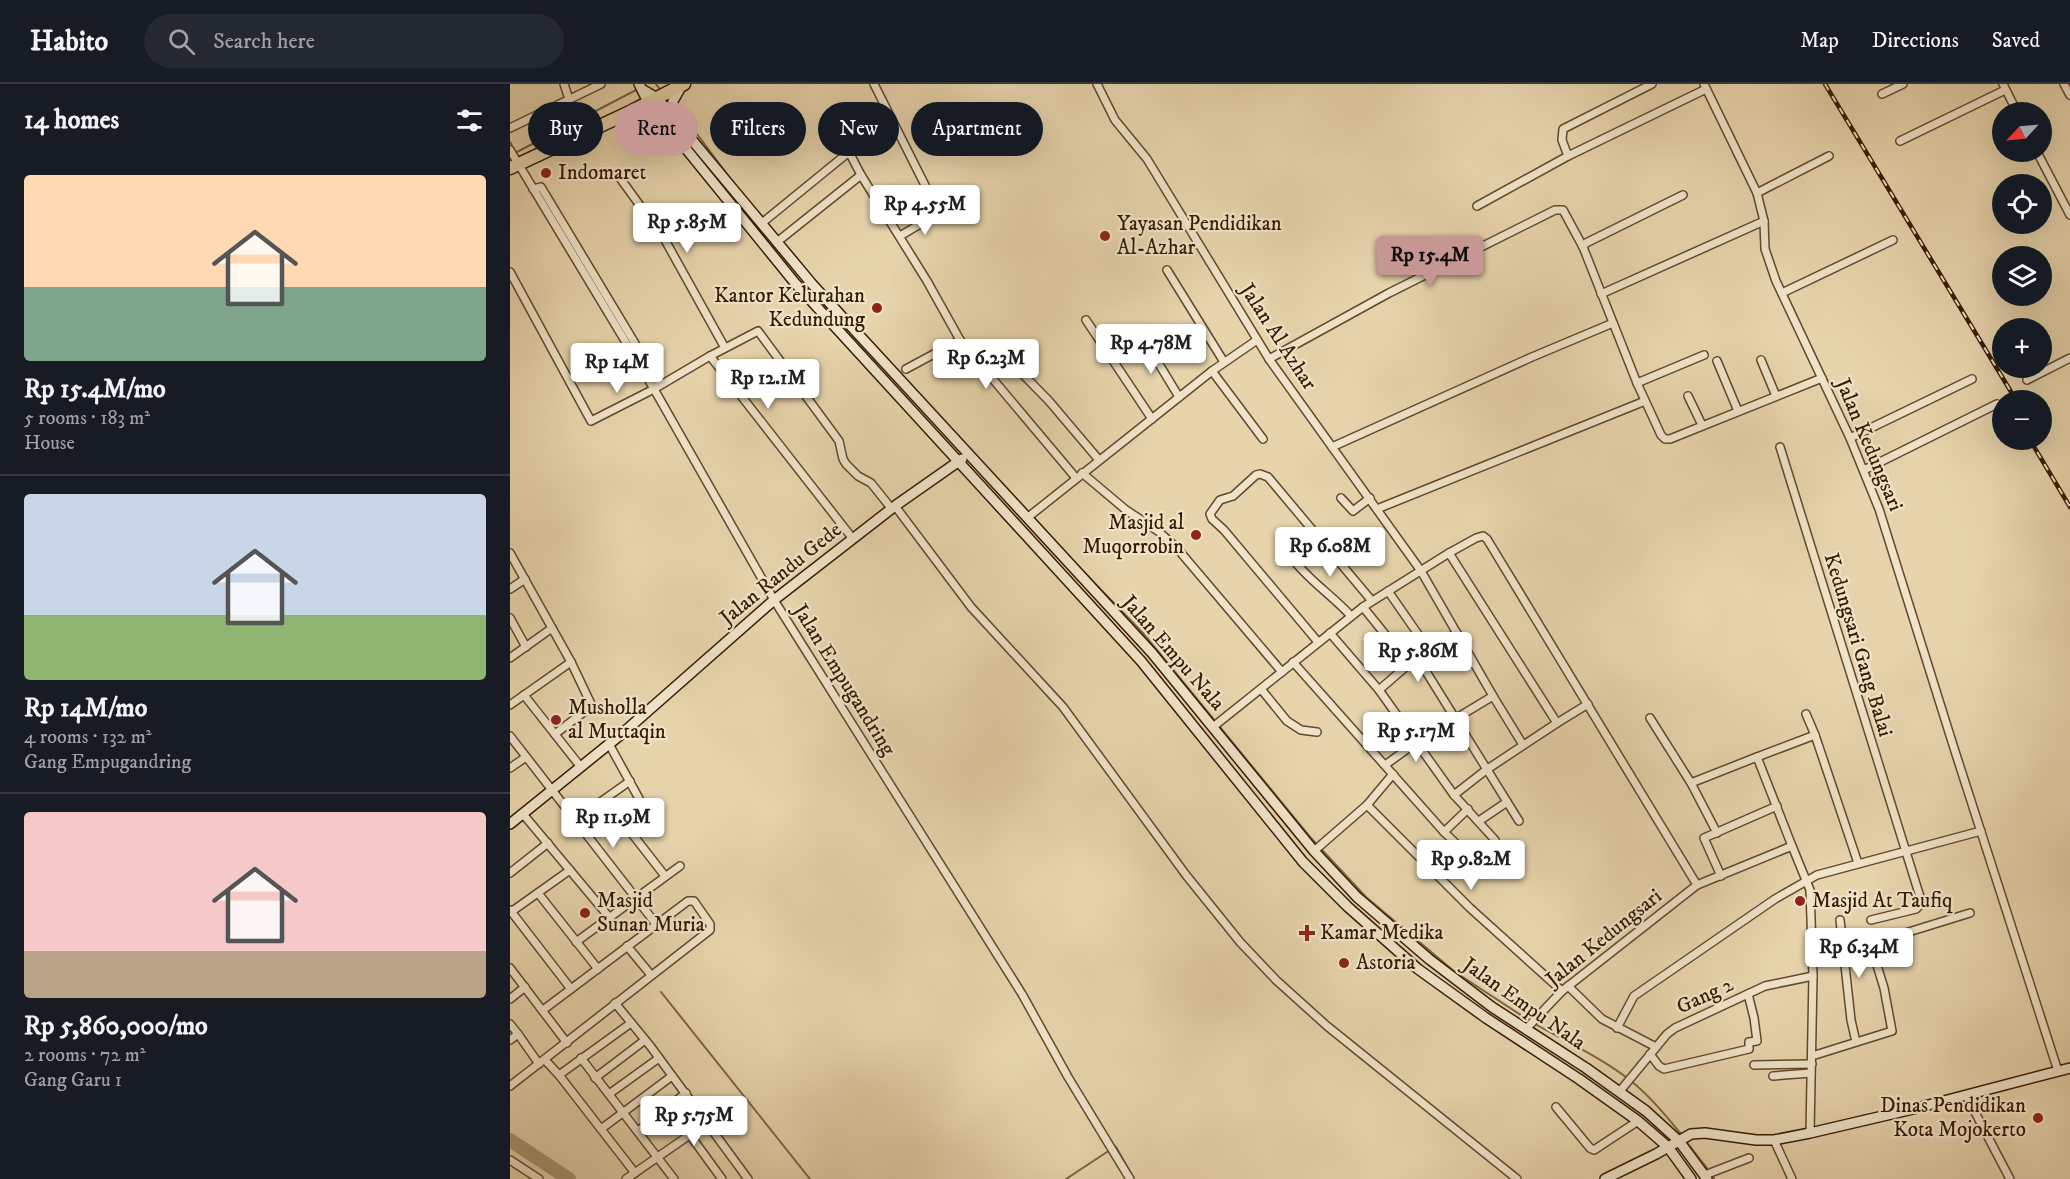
<!DOCTYPE html>
<html lang="en">
<head>
<meta charset="utf-8">
<style>
  :root { --surface:#171b24; --page:#242831; --text:#f1f3f6; --muted:#9ea1a6; --line:#363941; --accent:#c59692 }
  body { margin:0; font-family:"IM FELL DW Pica",serif; background:var(--page); color:var(--text); height:100vh; display:flex; flex-direction:column; font-size:22px; white-space:nowrap }
  * { box-sizing:border-box; margin:0 }
  p { font-size:20px; color:var(--muted) }
  .icon { flex:none; width:33px; height:33px; fill:none; stroke:currentColor; stroke-width:2; stroke-linecap:round; stroke-linejoin:round }
  .map { position:relative; flex:1; overflow:hidden }
  .sheet { display:flex; flex-direction:column; background:var(--surface); width:510px }
  .sheet>* { flex:none }
  .hud { position:absolute; left:18px; top:18px; width:570px; height:54px; display:flex; gap:12px }
  .needle { width:39px; rotate:244deg }
  .fabs { position:absolute; left:1482px; top:18px; display:grid; gap:12px }
  .fabs a { display:grid; place-items:center; width:60px; height:60px; border-radius:50%; background:var(--surface); box-shadow:0 6px 24px #0002; font-size:30px }
  .price { position:absolute; translate:-50% -51px; padding:0 14px; border-radius:6px; background:#fff; color:#222; font-size:20px; line-height:39px; filter:drop-shadow(0 2px 3px #0008) }
  .price::after { content:''; position:absolute; left:50%; top:36px; width:18px; height:14px; margin-left:-9px; background:inherit; clip-path:polygon(0 0,100% 0,50% 100%) }
  .price.selected { background:var(--accent); color:#111 }
  ul { padding:0; list-style:none }
  li { display:grid; align-content:center; gap:12px; height:318px; padding:0 24px }
  li+li { border-top:2px solid var(--line) }
  li span { display:grid; place-items:center; height:186px; border-radius:6px; color:#555 }
  li>.icon { margin-inline-start:auto }
  span .icon { width:108px; height:108px; fill:#fffc; stroke-width:1 }
  li b { font-size:26px }
  h2 { display:flex; justify-content:space-between; align-items:center; height:72px; padding:0 24px; font-size:26px }
  .chip { padding:0 21px; border-radius:27px; background:var(--surface); box-shadow:0 6px 24px #0002; font-size:21px; line-height:54px }
  .chip.selected { background:var(--accent); color:#111 }
  header { display:flex; align-items:center; gap:36px; box-sizing:border-box; height:84px; padding:0 30px; background:var(--surface); border-bottom:2px solid var(--line) }
  header strong { font-size:28px }
  nav { display:flex; gap:33px; margin-inline-start:auto; font-size:21px }
  .search { width:420px; height:54px; background:var(--page); display:flex; align-items:center; gap:15px; box-sizing:border-box; padding:0 21px; border-radius:33px; color:var(--muted); font-size:22px }
  main { display:flex; flex:1; min-height:0 }
  .map>svg:first-child { display:block }
</style>
</head>
<body>
<header>
<strong>Habito</strong>
<div class="search"><svg class="icon" aria-label="search" viewBox="0 0 24 24"><circle cx="10" cy="10" r="6"/><path d="M15 15l6 6"/></svg>Search here</div>
<nav><a>Map</a><a>Directions</a><a>Saved</a></nav>
</header>
<main>
<section class="sheet">
<h2>14 homes<svg class="icon" aria-label="filters" viewBox="0 0 24 24"><path d="M4 7h16M4 17h16"/><circle cx="9" cy="7" r="2"/><circle cx="15" cy="17" r="2"/></svg></h2>
<ul>
<li><span style="background:linear-gradient(#ffd9b3 60%,#7fa58c 0)"><svg class="icon" aria-label="home" viewBox="0 0 24 24"><path d="M3 11l9-7 9 7M6 9v11h12V9"/></svg></span><div><b>Rp 15.4M/mo</b><p>5 rooms · 183 m²</p><p>House</p></div></li>
<li><span style="background:linear-gradient(#c9d6e8 65%,#8fb573 0)"><svg class="icon" aria-label="home" viewBox="0 0 24 24"><path d="M3 11l9-7 9 7M6 9v11h12V9"/></svg></span><div><b>Rp 14M/mo</b><p>4 rooms · 132 m²</p><p>Gang Empugandring</p></div></li>
<li><span style="background:linear-gradient(#f6c9c9 75%,#b9a48a 0)"><svg class="icon" aria-label="home" viewBox="0 0 24 24"><path d="M3 11l9-7 9 7M6 9v11h12V9"/></svg></span><div><b>Rp 5,860,000/mo</b><p>2 rooms · 72 m²</p><p>Gang Garu 1</p></div></li>
</ul>
</section>
<div class="map">
<svg width="1560" height="1095" viewBox="0 0 1560 1095">
  <rect width="100%" height="100%" fill="#e7d4ac"/>
  <filter id="stains"><feTurbulence type="fractalNoise" baseFrequency=".00333" numOctaves="4"/><feColorMatrix values="0 0 0 0 .2 0 0 0 0 .09 0 0 0 0 .02 0 0 0 .5 -.17"/></filter>
  <radialGradient id="worn" r=".72"><stop offset=".6" stop-color="#630" stop-opacity="0"/><stop offset="1" stop-color="#630" stop-opacity=".3"/></radialGradient>
  <g fill="none" stroke-linecap="round" stroke-linejoin="round">
    <g stroke="#7c6444" stroke-width="2">
      <path d="M 146,0 L 151,7"/>
      <path d="M 166,22 L 220,94"/>
      <path d="M 0,58 L 6,69"/>
      <path d="M 5,69 L 128,5"/>
      <path d="M 566,480 L 633,549 L 800,753 L 856,813 L 945,888 L 1020,937"/>
      <path d="M 151,908 L 300,1095"/>
      <path d="M 1025,940 C 1057,958 1092,974 1121,997 C 1140,1012 1156,1032 1172,1051"/>
      <path d="M 1175,1056 L 1197,1084"/>
      <path d="M 606,1063 L 624,1095"/>
      <path d="M 1204,1094 L 1204,1095"/>
      <path d="M 556,1095 L 600,1066"/>
    </g>
    <path stroke="#ab9572" stroke-width="14" d="M 0,1056 L 59,1095"/>
    <defs>
      <g id="street">
        <path d="M 54,0 L 59,15"/>
        <path d="M 364,0 L 426,123 L 427,130 L 390,152"/>
        <path d="M 587,0 L 605,36 L 637,75 L 759,275 L 911,487 L 983,612 L 1013,661"/>
        <path d="M 1142,0 L 1053,45 L 1052,56 L 1058,72 L 1196,5"/>
        <path d="M 1194,0 L 1247,109 L 1254,137 L 1255,165 L 1266,197 L 1340,354 L 1369,425 L 1443,661 L 1548,987"/>
        <path d="M 1493,0 L 1507,28"/>
        <path d="M 1554,0 L 1560,11"/>
        <path d="M 1372,10 L 1393,0"/>
        <path d="M 383,39 L 339,68 L 351,91 L 417,197 L 450,256 L 566,394"/>
        <path d="M 0,44 L 91,0"/>
        <path d="M 1390,57 L 1495,6"/>
        <path d="M 0,66 L 144,305 L 264,516 L 512,910 L 558,993 L 620,1095"/>
        <path d="M 1527,68 L 1560,131"/>
        <path d="M 110,94 L 155,156 L 215,264"/>
        <path d="M 23,105 L 31,103 L 150,301"/>
        <path d="M 1247,109 L 1319,72"/>
        <path d="M 1173,111 L 1076,159 L 1073,163 L 1127,299 L 1151,351 L 1155,355 L 1160,355 L 1312,294"/>
        <path d="M 967,122 L 1058,72"/>
        <path d="M 252,139 L 339,68"/>
        <path d="M 267,158 L 351,91"/>
        <path d="M 657,186 L 714,278"/>
        <path d="M 0,188 L 81,337 L 144,305 L 200,272 L 343,455"/>
        <path d="M 1272,209 L 1383,156"/>
        <path d="M 1091,210 L 1254,137"/>
        <path d="M 576,236 L 642,335"/>
        <path d="M 635,257 L 669,313"/>
        <path d="M 493,270 L 539,317 L 589,376"/>
        <path d="M 200,272 L 248,247 L 329,357 L 333,375 L 336,380 L 348,392 L 361,399 L 381,424"/>
        <path d="M 759,275 L 879,209 L 1045,126 L 1053,126 L 1073,163"/>
        <path d="M 1251,276 L 1266,312"/>
        <path d="M 1207,277 L 1228,327"/>
        <path d="M 396,285 L 450,256"/>
        <path d="M 702,287 L 753,355"/>
        <path d="M 1517,296 L 1560,274"/>
        <path d="M 1127,299 L 1194,271"/>
        <path d="M 1178,312 L 1192,341"/>
        <path d="M 1340,354 L 1462,295"/>
        <path d="M 822,363 L 1022,273 L 1103,239"/>
        <path d="M 1270,363 L 1411,816 L 1410,821 L 1406,825 L 1361,836"/>
        <path d="M 1354,386 L 1487,320"/>
        <path d="M 572,389 L 616,426 L 648,447 L 666,463 L 772,588"/>
        <path d="M 831,414 L 843,427 L 860,414"/>
        <path d="M 385,422 L 461,523 L 553,623 L 676,791 L 730,858 L 766,896 L 817,942 L 1007,1095"/>
        <path d="M 867,425 L 1135,317"/>
        <path d="M 517,434 L 702,287 L 747,256"/>
        <path d="M 0,469 L 61,578 L 81,620 L 79,624 L 45,650"/>
        <path d="M 939,469 L 1047,639 L 976,686 L 944,711"/>
        <path d="M 781,473 C 798,496 822,511 841,532"/>
        <path d="M 0,505 L 15,495"/>
        <path d="M 878,507 L 919,566"/>
        <path d="M 853,523 L 899,580"/>
        <path d="M 0,534 L 16,563"/>
        <path d="M 820,549 L 869,606 L 944,711 L 985,756"/>
        <path d="M 808,558 L 714,446 L 702,435 L 700,430 L 710,416 L 723,412 L 746,391 L 750,390 L 758,393 L 862,517"/>
        <path d="M 907,573 L 1009,737"/>
        <path d="M 0,574 L 42,544"/>
        <path d="M 783,578 L 934,748 L 959,772"/>
        <path d="M 751,605 L 777,637 L 791,646 L 807,648"/>
        <path d="M 869,606 L 907,573 L 947,549"/>
        <path d="M 14,611 L 70,682"/>
        <path d="M 0,621 L 61,578"/>
        <path d="M 1296,630 L 1305,651 L 1348,779"/>
        <path d="M 1140,634 L 1181,699 L 1207,749"/>
        <path d="M 1047,639 L 1078,620"/>
        <path d="M 703,643 L 853,523 L 939,469 L 966,454 L 973,452 L 977,455 L 1187,801"/>
        <path d="M 0,652 L 146,840"/>
        <path d="M 99,660 L 132,720 L 115,740"/>
        <path d="M 1247,673 L 1305,651"/>
        <path d="M 875,681 L 907,658 L 983,612"/>
        <path d="M 0,684 L 16,673"/>
        <path d="M 1181,699 L 1247,673 L 1282,762"/>
        <path d="M 95,715 L 155,792"/>
        <path d="M 857,721 L 960,824 L 1052,907"/>
        <path d="M 13,730 L 99,833"/>
        <path d="M 65,736 L 120,697"/>
        <path d="M 969,737 L 997,718"/>
        <path d="M 934,748 L 958,725"/>
        <path d="M 804,767 L 857,721 L 883,690"/>
        <path d="M 0,789 L 38,759"/>
        <path d="M 1211,792 L 1194,754 L 1267,722"/>
        <path d="M 28,809 L 88,885"/>
        <path d="M 0,826 L 61,905"/>
        <path d="M 1,828 L 60,786"/>
        <path d="M 1330,836 L 1341,936 L 1346,958"/>
        <path d="M 66,858 L 170,782"/>
        <path d="M 117,862 L 141,891"/>
        <path d="M 0,884 L 57,959"/>
        <path d="M 1058,902 L 1092,935 L 1146,963"/>
        <path d="M 0,915 L 15,903"/>
        <path d="M 105,919 L 141,963 L 238,1095"/>
        <path d="M 0,940 L 8,950"/>
        <path d="M 1107,944 L 1124,912 L 1265,815 L 1307,791 L 1471,747"/>
        <path d="M 1016,945 L 1052,907 L 1187,801 L 1282,762 L 1300,806 L 1303,892 L 1300,1049"/>
        <path d="M 0,956 L 8,950 L 29,980"/>
        <path d="M 1140,970 L 1149,982 L 1154,985 L 1239,965 L 1239,958 L 1247,957 L 1244,934 L 1238,910"/>
        <path d="M 1302,972 L 1382,947 L 1374,904 L 1361,862 L 1363,859 L 1460,829"/>
        <path d="M 71,974 L 164,1095"/>
        <path d="M 35,976 L 49,991 L 125,1089"/>
        <path d="M 1244,981 L 1302,980"/>
        <path d="M 49,991 L 121,939"/>
        <path d="M 1263,992 L 1301,989"/>
        <path d="M 85,994 L 135,956"/>
        <path d="M 0,1002 L 200,846 L 200,840 L 184,817 L 178,817 L 33,926"/>
        <path d="M 1110,1007 L 1157,950 L 1165,944 L 1255,902 L 1303,892"/>
        <path d="M 99,1010 L 149,974"/>
        <path d="M 1456,1011 L 1500,1095"/>
        <path d="M 1046,1023 L 1080,1064 L 1084,1066 L 1128,1037"/>
        <path d="M 91,1045 L 162,992"/>
        <path d="M 128,1047 L 176,1009"/>
        <path d="M 180,1051 L 212,1095"/>
        <path d="M 1264,1056 L 1282,1095"/>
        <path d="M 0,1076 L 29,1095"/>
        <path d="M 1195,1091 L 1239,1074"/>
        <path d="M 116,1095 L 207,1032"/>
      </g>
      <g id="secondary">
        <path d="M 129,0 L 138,18 L 285,199 L 631,577 L 793,778 L 838,823 L 908,885 L 976,934 L 1069,995 L 1128,1037 L 1158,1063 L 1181,1095"/>
        <path d="M 133,6 L 147,14 L 302,200 L 642,569 L 804,767 L 847,813 L 919,875 L 982,923 L 1076,984 L 1136,1027 L 1169,1057 L 1197,1095"/>
        <path d="M 163,32 L 163,17 L 172,1"/>
        <path d="M 0,740 L 114,648 L 264,516 L 385,422 L 452,375"/>
        <path d="M 1095,1095 L 1146,1070 L 1181,1050 L 1195,1049 L 1246,1056 L 1264,1056 L 1300,1049 L 1403,1025 L 1560,984"/>
      </g>
      <path id="highway" d="M 0,84 L 122,27 L 174,0"/>
    </defs>
    <use href="#street" stroke="#62492b" stroke-width="10"/>
    <use href="#secondary" stroke="#361b00" stroke-width="12"/>
    <use href="#highway" stroke="#361b00" stroke-width="15"/>
    <use href="#street" stroke="#efe3c9" stroke-width="7"/>
    <use href="#secondary" stroke="#efe3c9" stroke-width="9"/>
    <use href="#highway" stroke="#e7d4ac" stroke-width="12"/>
    <defs>
      <g id="rail">
        <path d="M 1315,0 L 1506,316"/>
        <path d="M 1520,356 L 1560,423"/>
      </g>
    </defs>
    <use href="#rail" stroke="#361b00" stroke-width="4.5"/>
    <use href="#rail" stroke="#efe3c9" stroke-width="2" stroke-dasharray="7" stroke-linecap="butt"/>
  </g>
  <g fill="#8f2418" stroke="#efe3c9" stroke-width="2">
    <circle cx="36" cy="89" r="6"/>
    <circle cx="595" cy="152" r="6"/>
    <circle cx="367" cy="224" r="6"/>
    <circle cx="686" cy="451" r="6"/>
    <circle cx="46" cy="636" r="6"/>
    <circle cx="1290" cy="817" r="6"/>
    <circle cx="75" cy="829" r="6"/>
    <path d="M794 840h6v6h6v6h-6v6h-6v-6h-6v-6h6z"/>
    <circle cx="834" cy="879" r="6"/>
    <circle cx="1528" cy="1034" r="6"/>
  </g>
  <g text-anchor="middle" dominant-baseline="central" stroke-width="4.5" stroke-linejoin="round" paint-order="stroke">
    <g font-size="21" fill="#361b00" stroke="#efe3c9" text-anchor="start">
      <text x="48" y="89">Indomaret</text>
      <text x="607" y="140">Yayasan Pendidikan<tspan x="607" dy="24">Al-Azhar</tspan></text>
      <text x="355" y="212" text-anchor="end">Kantor Kelurahan<tspan x="355" dy="24">Kedundung</tspan></text>
      <text x="674" y="439" text-anchor="end">Masjid al<tspan x="674" dy="24">Muqorrobin</tspan></text>
      <text x="58" y="624">Musholla<tspan x="58" dy="24">al Muttaqin</tspan></text>
      <text x="87" y="817">Masjid<tspan x="87" dy="24">Sunan Muria</tspan></text>
      <text x="1302" y="817">Masjid At Taufiq</text>
      <text x="810" y="849">Kamar Medika</text>
      <text x="846" y="879">Astoria</text>
      <text x="1516" y="1022" text-anchor="end">Dinas Pendidikan<tspan x="1516" dy="24">Kota Mojokerto</tspan></text>
    </g>
    <g font-size="21" fill="#361b00" stroke="#efe3c9">
      <text transform="translate(768 253) rotate(57)">Jalan Al Azhar</text>
      <text transform="translate(1359 361) rotate(67)">Jalan Kedungsari</text>
      <text transform="translate(271 490) rotate(-39)">Jalan Randu Gede</text>
      <text transform="translate(1348 561) rotate(73)">Kedungsari Gang Balai</text>
      <text transform="translate(663 569) rotate(49)">Jalan Empu Nala</text>
      <text transform="translate(334 596) rotate(58)">Jalan Empugandring</text>
      <text transform="translate(1094 854) rotate(-39)">Jalan Kedungsari</text>
      <text transform="translate(1195 912) rotate(-25)">Gang 2</text>
      <text transform="translate(1014 920) rotate(35)">Jalan Empu Nala</text>
    </g>
  </g>
  <rect width="100%" height="100%" filter="url(#stains)"/>
  <rect width="100%" height="100%" fill="url(#worn)"/>
</svg>
<div class="fabs">
<a><svg class="needle" viewBox="-14 -14 28 28"><path d="M0-13l5 13h-10z" fill="#e53935"/><path d="M0 13l5-13h-10z" fill="#9ea1a6"/></svg></a>
<a><svg class="icon" aria-label="locate" viewBox="0 0 24 24"><circle cx="12" cy="12" r="6"/><path d="M12 2v4M12 18v4M2 12h4M18 12h4"/></svg></a>
<a><svg class="icon" aria-label="layers" viewBox="0 0 24 24"><path d="M12 4l9 5-9 5-9-5zM3 14l9 5 9-5"/></svg></a>
<a>+</a>
<a>−</a>
</div>
<b class="price" style="left:415px;top:152px">Rp 4.55M</b>
<b class="price" style="left:177px;top:170px">Rp 5.85M</b>
<b class="price selected" style="left:920px;top:203px">Rp 15.4M</b>
<b class="price" style="left:641px;top:291px">Rp 4.78M</b>
<b class="price" style="left:476px;top:306px">Rp 6.23M</b>
<b class="price" style="left:107px;top:310px">Rp 14M</b>
<b class="price" style="left:258px;top:326px">Rp 12.1M</b>
<b class="price" style="left:820px;top:494px">Rp 6.08M</b>
<b class="price" style="left:908px;top:599px">Rp 5.86M</b>
<b class="price" style="left:906px;top:679px">Rp 5.17M</b>
<b class="price" style="left:103px;top:765px">Rp 11.9M</b>
<b class="price" style="left:961px;top:807px">Rp 9.82M</b>
<b class="price" style="left:1349px;top:895px">Rp 6.34M</b>
<b class="price" style="left:184px;top:1063px">Rp 5.75M</b>
<div class="hud">
<a class="chip">Buy</a>
<a class="chip selected">Rent</a>
<a class="chip">Filters</a>
<a class="chip">New</a>
<a class="chip">Apartment</a>
</div>
</div>
</main>
</body>
</html>
